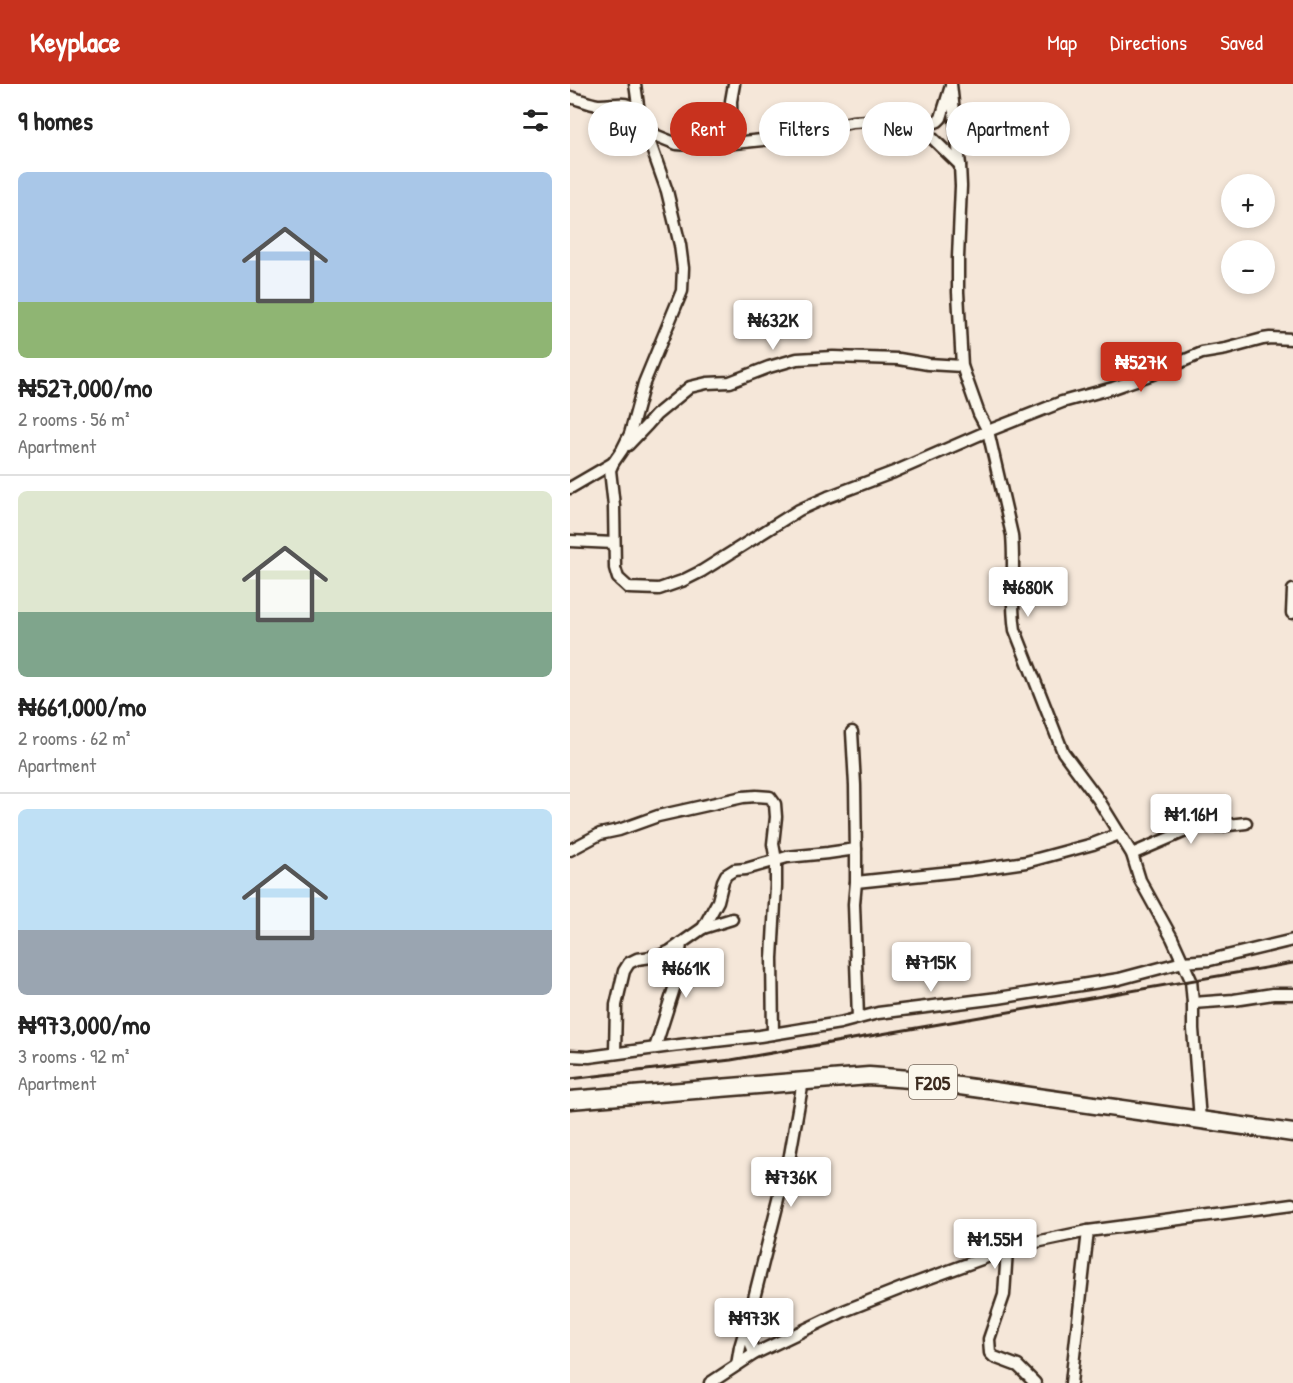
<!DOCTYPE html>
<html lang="en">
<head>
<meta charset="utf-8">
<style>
  :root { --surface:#fff; --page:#f6f6f6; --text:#222; --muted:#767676; --line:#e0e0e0; --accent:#c8321e }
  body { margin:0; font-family:"Patrick Hand",sans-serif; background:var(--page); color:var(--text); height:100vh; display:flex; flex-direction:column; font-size:22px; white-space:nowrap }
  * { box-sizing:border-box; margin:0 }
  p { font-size:20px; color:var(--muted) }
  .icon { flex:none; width:33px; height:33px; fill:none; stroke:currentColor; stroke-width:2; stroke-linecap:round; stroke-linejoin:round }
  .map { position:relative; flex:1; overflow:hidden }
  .sheet { display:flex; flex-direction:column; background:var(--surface); width:570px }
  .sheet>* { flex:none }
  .banner { position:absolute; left:18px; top:18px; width:570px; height:54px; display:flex; gap:12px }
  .buttons { position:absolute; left:651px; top:90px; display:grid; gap:12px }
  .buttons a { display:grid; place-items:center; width:54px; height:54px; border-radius:50%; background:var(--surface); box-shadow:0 3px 9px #0003; font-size:30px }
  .price { position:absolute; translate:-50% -51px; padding:0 14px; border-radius:6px; background:#fff; color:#222; font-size:20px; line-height:39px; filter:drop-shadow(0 2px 3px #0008) }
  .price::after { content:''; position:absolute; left:50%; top:36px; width:18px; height:14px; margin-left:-9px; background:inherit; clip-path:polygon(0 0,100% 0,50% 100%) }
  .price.on { background:var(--accent); color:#fff }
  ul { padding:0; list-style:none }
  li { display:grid; align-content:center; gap:12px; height:318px; padding:0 18px }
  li+li { border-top:2px solid var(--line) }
  li span { display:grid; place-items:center; height:186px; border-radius:9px; color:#555 }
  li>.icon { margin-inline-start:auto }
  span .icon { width:108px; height:108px; fill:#fffc; stroke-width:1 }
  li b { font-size:26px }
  h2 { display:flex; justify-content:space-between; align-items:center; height:72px; padding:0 18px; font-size:26px }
  .chip { padding:0 21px; border-radius:27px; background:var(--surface); box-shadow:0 3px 9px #0003; font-size:21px; line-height:54px }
  .chip.on { background:var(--accent); color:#fff }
  header { display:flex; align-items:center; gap:36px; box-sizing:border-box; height:84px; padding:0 30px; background:var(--accent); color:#fff }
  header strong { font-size:28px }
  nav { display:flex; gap:33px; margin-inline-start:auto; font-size:21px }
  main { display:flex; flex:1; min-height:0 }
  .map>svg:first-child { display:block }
</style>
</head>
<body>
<header>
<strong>Keyplace</strong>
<nav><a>Map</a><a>Directions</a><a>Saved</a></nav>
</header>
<main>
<section class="sheet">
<h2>9 homes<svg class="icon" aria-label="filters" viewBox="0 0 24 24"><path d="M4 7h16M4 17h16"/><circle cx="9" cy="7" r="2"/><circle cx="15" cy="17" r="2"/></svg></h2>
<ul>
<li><span style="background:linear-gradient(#a9c7e8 70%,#8fb573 0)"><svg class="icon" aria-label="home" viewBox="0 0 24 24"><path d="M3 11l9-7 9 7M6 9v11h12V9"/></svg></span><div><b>₦527,000/mo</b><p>2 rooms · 56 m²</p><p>Apartment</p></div></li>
<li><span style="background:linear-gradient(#dfe7d0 65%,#7fa58c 0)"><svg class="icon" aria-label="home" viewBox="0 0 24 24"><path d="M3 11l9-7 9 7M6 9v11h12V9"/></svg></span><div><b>₦661,000/mo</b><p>2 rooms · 62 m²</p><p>Apartment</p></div></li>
<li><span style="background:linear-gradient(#bfe0f5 65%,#9aa5b1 0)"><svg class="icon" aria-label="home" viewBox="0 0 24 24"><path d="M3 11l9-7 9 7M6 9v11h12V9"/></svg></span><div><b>₦973,000/mo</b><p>3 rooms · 92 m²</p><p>Apartment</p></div></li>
</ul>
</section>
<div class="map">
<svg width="723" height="1299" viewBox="0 0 723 1299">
  <rect width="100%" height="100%" fill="#f5e7d9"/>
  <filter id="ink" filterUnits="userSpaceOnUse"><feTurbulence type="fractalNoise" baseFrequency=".0167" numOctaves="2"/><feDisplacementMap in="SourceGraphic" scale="12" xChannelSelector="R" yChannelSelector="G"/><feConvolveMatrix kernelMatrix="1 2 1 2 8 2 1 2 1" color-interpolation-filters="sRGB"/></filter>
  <g filter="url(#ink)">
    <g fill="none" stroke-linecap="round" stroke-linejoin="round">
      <defs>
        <g id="minor">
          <path d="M 65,0 L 69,28"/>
          <path d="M 381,0 L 390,81 L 391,102 L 388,174 L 388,208 L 392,282 L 409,330 L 418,347 L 442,451 C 445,483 440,514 445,546 L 493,668 L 528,715 L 562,770 L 570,796 L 602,854 L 621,896 L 623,919 L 623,945 L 630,1036"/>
          <path d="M 0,13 C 9,15 19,20 28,21 C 45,22 55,14 69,28 L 97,107 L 110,161 L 113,184 L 112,207 L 74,299 L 60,350 L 52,366 L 43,379 L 40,386 L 44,422 L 45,484 L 48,494 L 59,504 L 89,505 L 112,497 L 132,487 L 229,426 L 258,413 L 324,388 L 418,347 L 492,318 L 543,304 L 580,291 L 632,269 L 656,265 L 693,255 L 700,254 L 723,255"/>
          <path d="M 77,43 L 87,52 L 107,60 L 135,62 L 212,54 L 282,38 L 315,36 L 347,45 L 360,52 L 390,81"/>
          <path d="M 347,45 L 368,37 L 371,34 L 380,5"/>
          <path d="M 162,59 L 161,17 L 164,0"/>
          <path d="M 58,361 L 78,340 L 86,331 L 120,303 L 137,299 L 160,298 L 199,283 L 227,275 L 263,273 L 329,275 L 358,280 L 392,282"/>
          <path d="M 0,404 L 43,379"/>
          <path d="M 0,457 L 44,459"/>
          <path d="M 722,529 L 723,506"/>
          <path d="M 282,648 L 285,701 L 286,772 L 286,798 L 284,820 L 288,934"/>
          <path d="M 0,766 L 30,750 L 49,746 L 88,732 L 173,713 L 186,712 L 200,713 L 205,720 L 206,733 L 203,760 L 206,776 L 206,802 L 202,874 L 203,950"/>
          <path d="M 562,770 L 627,742 L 650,742 L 676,739"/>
          <path d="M 286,798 L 400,786 L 456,778 L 523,760 L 549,750"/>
          <path d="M 133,844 L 162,835"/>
          <path d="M 623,919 L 664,916 L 703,910 L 723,910"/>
          <path d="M 85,964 L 107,895 L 111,859"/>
          <path d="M 45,969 L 46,921 L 54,887 L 59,879 L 67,875 L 89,872 L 100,867 L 133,844 L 148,817 L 153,797 L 156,791 L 164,786 L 176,785 L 217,773 L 258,769 L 286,765"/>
          <path d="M 0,972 L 19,973 L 101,962 L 190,952 L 270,939 L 308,929 L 428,914 L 549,895 L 613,878 L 640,876 L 723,856"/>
          <path d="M 437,1166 L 434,1211 L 419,1255 L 420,1269 L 424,1273 L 448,1282 L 465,1299"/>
          <path d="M 176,1244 L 184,1270"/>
          <path d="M 167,1281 L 170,1263 L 182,1222 L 220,1071 L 233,997"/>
          <path d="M 140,1299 L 184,1270 L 274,1227 L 332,1204 L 447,1162 L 518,1147 L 723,1120"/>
          <path d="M 501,1299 L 518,1147"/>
        </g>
        <path id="primary" d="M 0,1016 L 299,992 L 340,995 L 723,1049"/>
      </defs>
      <use href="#minor" stroke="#3b2a1e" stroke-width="15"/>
      <use href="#primary" stroke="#3b2a1e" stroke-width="21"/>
      <use href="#minor" stroke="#fbf7ec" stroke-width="10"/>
      <use href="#primary" stroke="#fbf7ec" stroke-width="16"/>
      <path stroke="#3b2a1e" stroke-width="3" d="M 0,995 L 161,976 L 723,879"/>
    </g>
  </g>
  <g text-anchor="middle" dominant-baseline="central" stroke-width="4.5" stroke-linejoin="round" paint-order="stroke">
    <rect fill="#fbf7ec" stroke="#75685c" stroke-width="1.5" x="339" y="981" width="48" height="34" rx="4.5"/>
    <g font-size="20" font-weight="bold" fill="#3b2a1e">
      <text x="363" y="998">F205</text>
    </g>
  </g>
</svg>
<div class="buttons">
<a>+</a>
<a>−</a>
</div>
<b class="price" style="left:203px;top:267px">₦632K</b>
<b class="price on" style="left:571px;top:309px">₦527K</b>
<b class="price" style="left:458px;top:534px">₦680K</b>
<b class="price" style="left:621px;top:761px">₦1.16M</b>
<b class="price" style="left:361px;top:909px">₦715K</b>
<b class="price" style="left:116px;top:915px">₦661K</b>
<b class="price" style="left:221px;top:1124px">₦736K</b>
<b class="price" style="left:425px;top:1186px">₦1.55M</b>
<b class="price" style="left:184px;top:1265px">₦973K</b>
<div class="banner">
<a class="chip">Buy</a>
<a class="chip on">Rent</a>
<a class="chip">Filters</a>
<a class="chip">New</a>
<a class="chip">Apartment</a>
</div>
</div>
</main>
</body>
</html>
